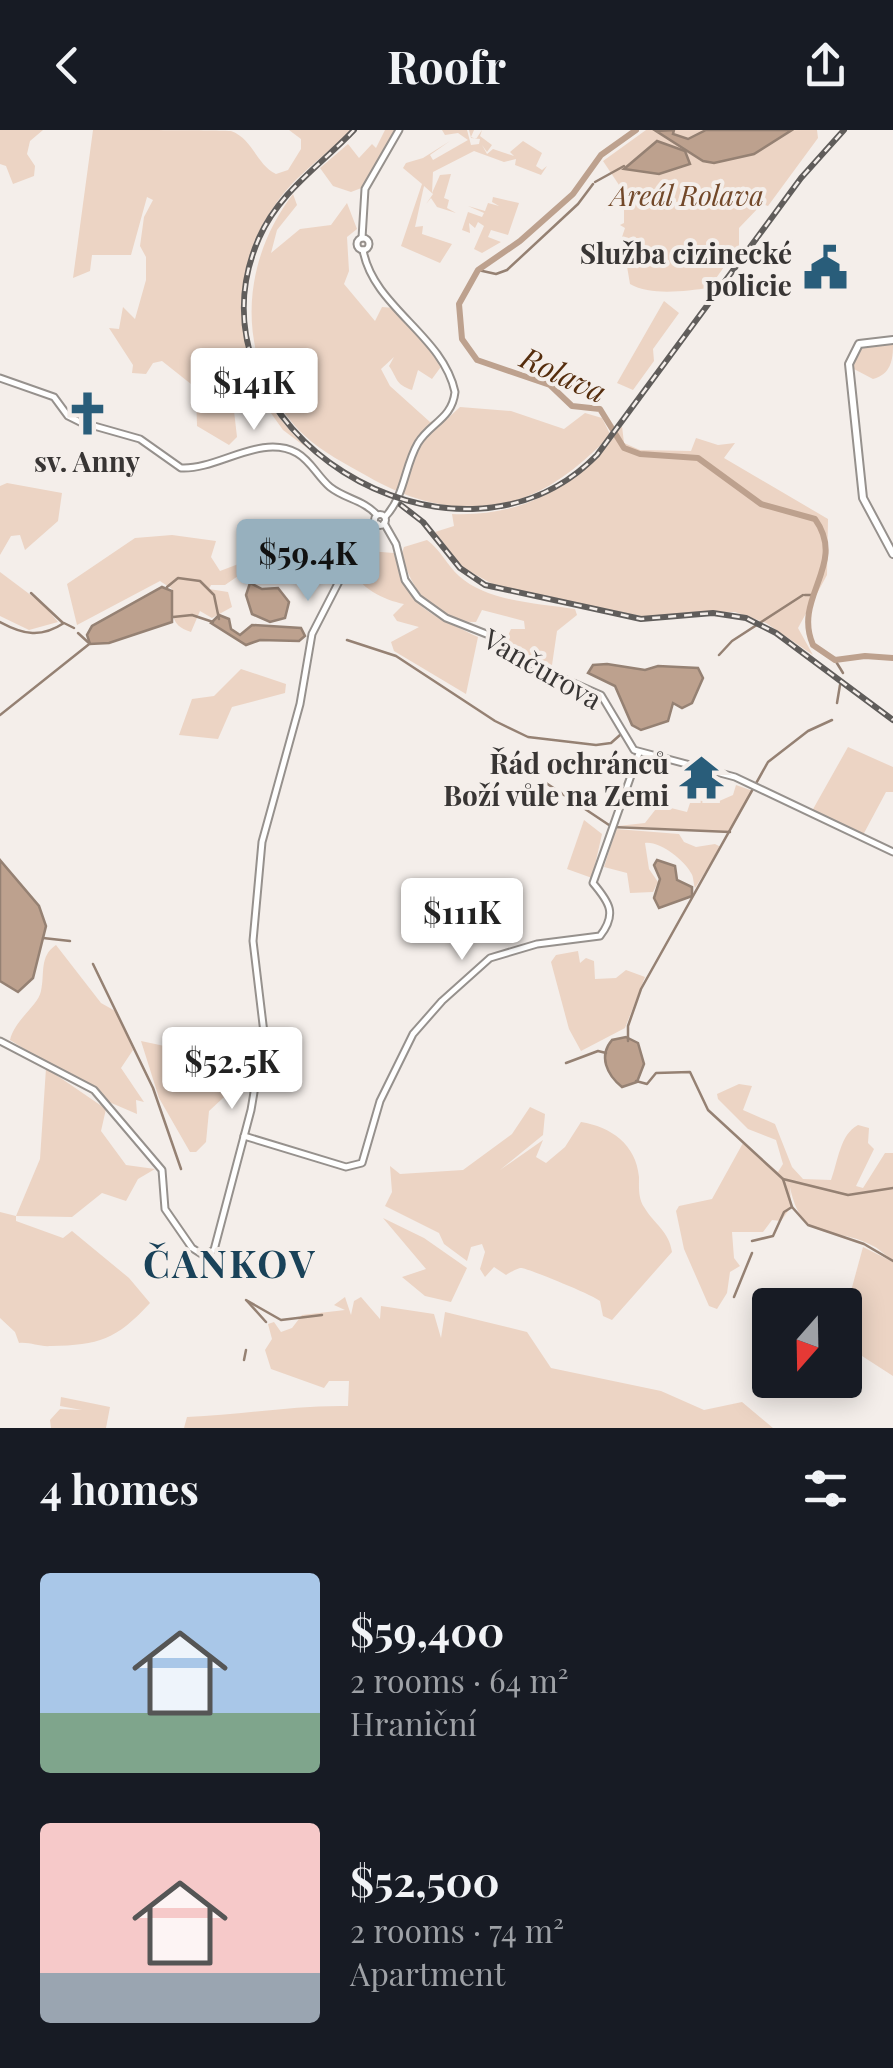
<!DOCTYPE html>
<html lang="en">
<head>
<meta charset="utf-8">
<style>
  :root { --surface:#171b24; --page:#20242c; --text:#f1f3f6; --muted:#9ea1a6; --accent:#97b0be }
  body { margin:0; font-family:"Playfair Display",serif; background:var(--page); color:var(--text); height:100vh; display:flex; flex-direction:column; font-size:38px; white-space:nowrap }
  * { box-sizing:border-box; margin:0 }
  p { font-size:32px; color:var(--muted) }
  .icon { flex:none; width:55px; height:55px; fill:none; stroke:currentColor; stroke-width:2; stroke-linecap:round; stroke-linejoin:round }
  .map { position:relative; height:1298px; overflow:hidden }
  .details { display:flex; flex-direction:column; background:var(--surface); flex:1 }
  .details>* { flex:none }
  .needle { width:65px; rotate:200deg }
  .controls { position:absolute; left:752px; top:1158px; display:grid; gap:20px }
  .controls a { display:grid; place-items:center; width:110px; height:110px; border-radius:10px; background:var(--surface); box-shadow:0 5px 25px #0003; font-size:50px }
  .price { position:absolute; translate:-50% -85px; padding:0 22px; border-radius:10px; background:#fff; color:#222; font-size:32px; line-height:65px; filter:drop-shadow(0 2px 5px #0008) }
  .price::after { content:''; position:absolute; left:50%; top:60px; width:30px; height:22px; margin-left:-15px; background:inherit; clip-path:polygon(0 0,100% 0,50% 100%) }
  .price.on { background:var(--accent); color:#111 }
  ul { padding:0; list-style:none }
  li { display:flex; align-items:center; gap:30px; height:250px; padding:0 40px }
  li span { display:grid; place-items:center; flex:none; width:280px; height:200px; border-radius:10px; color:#555 }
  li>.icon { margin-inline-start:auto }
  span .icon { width:120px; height:120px; fill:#fffc; stroke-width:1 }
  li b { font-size:42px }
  h2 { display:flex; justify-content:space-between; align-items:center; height:120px; padding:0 40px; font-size:42px }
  header { display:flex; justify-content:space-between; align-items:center; height:130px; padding:0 40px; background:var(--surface); font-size:45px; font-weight:700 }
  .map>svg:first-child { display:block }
</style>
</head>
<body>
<header><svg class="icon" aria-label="back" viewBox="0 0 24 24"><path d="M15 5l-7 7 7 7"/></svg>Roofr<svg class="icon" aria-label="share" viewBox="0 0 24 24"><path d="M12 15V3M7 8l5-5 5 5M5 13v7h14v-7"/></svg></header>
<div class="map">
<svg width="893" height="1298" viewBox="0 0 893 1298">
  <rect width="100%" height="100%" fill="#f4eeea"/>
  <g fill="#ecd4c4">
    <path d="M 0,0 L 43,0 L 30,11 L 27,24 L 35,36 L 34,46 L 13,54 L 6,36 L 0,34 Z"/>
    <path d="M 93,0 C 123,0 207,0 231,1 C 253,9 256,34 276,44 L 288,40 L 301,19 L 301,9 L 289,0 L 351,0 C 326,26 295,45 275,75 C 217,156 240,269 319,327 L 283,300 L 238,237 L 229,237 L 237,307 L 229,315 L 197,296 L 196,258 L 162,231 L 153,233 L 146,244 L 132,243 L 133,235 L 109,198 L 119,199 L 123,177 L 135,189 L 146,150 L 146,127 L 140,116 L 144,87 L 153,70 L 147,67 L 131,125 L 92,125 L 90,141 L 73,148 Z"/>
    <path d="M 385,0 L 397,0 L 364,57 L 351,62 L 333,56 L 320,38 L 348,14 L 359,28 L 372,14 L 376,18 Z"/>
    <path d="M 442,0 L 467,0 L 471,15 L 479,14 L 480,9 L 471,8 L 469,0 L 474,0 L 471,7 L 476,9 L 482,0 L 480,6 L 492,15 L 487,22 L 482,15 L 487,24 L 493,19 L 514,26 L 510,22 L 523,11 L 542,23 L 536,36 L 542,40 L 547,36 L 541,45 L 515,35 L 516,29 L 504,32 L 474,21 L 433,42 L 432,63 L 440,45 L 451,44 L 444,68 L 449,70 L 447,78 L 456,83 L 437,77 L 431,68 L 426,74 L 433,64 L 424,56 L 415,97 L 423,96 L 422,104 L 452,114 L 440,133 L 401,116 L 422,54 L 403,38 L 406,33 L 423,28 L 450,11 L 430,25 L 433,30 L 468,10 L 458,3 L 445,5 Z"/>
    <path d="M 646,0 L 817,0 L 818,8 L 768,76 L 762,74 L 739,98 L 739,116 L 709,158 C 685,161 651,166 630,154 L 622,107 L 625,98 L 620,95 L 624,93 L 624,75 L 620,72 L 624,65 L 618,61 L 603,81 L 619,57 L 623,61 L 603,31 Z"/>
    <path d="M 293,64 L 297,75 L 277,100 L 271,123 L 300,99 L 331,95 L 347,73 L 357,99 L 347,107 L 349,141 L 344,154 L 375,191 L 382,177 L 395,178 L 443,234 L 432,249 L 418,240 L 412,260 C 395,254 398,249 389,236 L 394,227 L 381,239 L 390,256 L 430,292 L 447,289 L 460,277 L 511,281 L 564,299 L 585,283 L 602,288 L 610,304 L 607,309 C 577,338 548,363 506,373 C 456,384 410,371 367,346 C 346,334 322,322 304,305 C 235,238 237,137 293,64 Z"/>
    <path d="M 493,67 L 519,73 L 508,105 L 491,100 L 488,107 L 501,112 L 482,123 L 474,119 L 484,96 L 478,92 L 475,98 L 469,93 L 470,103 L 462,100 L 468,82 L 482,87 L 484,83 L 468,76 L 485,81 L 488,73 L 499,76 L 492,72 Z"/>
    <path d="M 664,171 L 679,183 L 653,219 L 654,231 L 633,260 L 617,253 Z"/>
    <path d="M 893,214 C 893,230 891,244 873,249 L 852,238 L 862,217 Z"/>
    <path d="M 622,296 L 624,313 L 640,320 L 691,321 L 696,308 L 718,315 L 735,313 L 724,328 L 828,389 L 827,445 L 798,498 L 813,525 L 766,493 L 735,482 L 646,487 L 500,458 L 463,438 L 435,402 L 454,396 L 452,384 C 527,387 579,354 622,296 Z"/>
    <path d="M 7,353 L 62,363 L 58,391 L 25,420 L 20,405 L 11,406 L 0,425 L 0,356 Z"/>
    <path d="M 172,405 L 216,411 L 211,427 L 220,441 L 249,430 L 251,437 L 225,455 L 211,455 L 209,459 L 228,462 L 232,477 L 212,488 L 200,481 L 191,502 C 168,495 173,481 172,459 L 160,451 L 77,495 L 67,454 L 135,408 Z"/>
    <path d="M 427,410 C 440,419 447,435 459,446 C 488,472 538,473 575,479 L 577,485 L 557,501 L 552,535 L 529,531 L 506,510 L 511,499 L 525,499 L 524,491 L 482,480 L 476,492 C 437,493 409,459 402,423 L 404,417 Z"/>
    <path d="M 368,421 L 394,423 C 413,482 425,481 478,507 L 466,564 L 394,521 L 391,512 L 419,497 L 397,491 L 393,485 L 404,474 C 384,470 358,458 351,436 Z"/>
    <path d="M 0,442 L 44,475 L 58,492 L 29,500 L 0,486 Z"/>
    <path d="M 241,539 L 286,554 L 285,563 L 232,577 L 218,609 L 179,605 L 192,569 L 214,566 Z"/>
    <path d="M 848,617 L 893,637 L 893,662 L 886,662 L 863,705 L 812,681 Z"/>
    <path d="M 736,655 L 753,661 L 730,702 L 618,696 L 645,693 L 659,675 L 687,682 L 691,670 L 717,672 L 733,665 Z"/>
    <path d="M 584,690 L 602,704 L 592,748 L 567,739 Z"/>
    <path d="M 616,699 L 679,704 L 684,712 L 696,717 L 715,714 L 721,717 L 695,758 C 693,753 694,747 691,743 C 684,730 660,711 645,713 L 649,739 L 658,752 L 653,762 L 630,763 L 627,743 L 604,737 Z"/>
    <path d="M 56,815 L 101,873 L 117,882 L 133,920 L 121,938 L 144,972 L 136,970 L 137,984 L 109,972 L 10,910 C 15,889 38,876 41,861 C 45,844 39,826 56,815 Z"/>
    <path d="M 578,821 L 580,833 L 586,828 L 594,831 L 595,849 L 616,848 L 626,840 L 645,847 L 625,898 L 581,921 L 569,899 L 551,832 L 556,825 Z"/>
    <path d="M 141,911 L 188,921 L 190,930 L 194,922 L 224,924 L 238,943 L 237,955 L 209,981 L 206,1012 L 196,1022 L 190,1022 L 159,968 Z"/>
    <path d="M 46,938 L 106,979 L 101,1001 L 126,1035 L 155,1039 L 138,1049 L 126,1071 L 102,1063 L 72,1087 L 16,1086 L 16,1091 L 63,1108 L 72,1101 L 129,1148 L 150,1173 C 116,1210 99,1215 51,1216 C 39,1217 31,1212 19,1213 L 15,1202 L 0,1188 L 0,1082 L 16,1086 L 40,1029 Z"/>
    <path d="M 739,954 L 752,956 L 743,980 L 775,994 L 792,1037 L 803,1049 L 831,1050 C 838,1032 840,1004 858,995 L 869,998 L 868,1013 L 874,1019 L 856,1056 L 863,1058 L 885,1023 L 893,1023 L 893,1130 C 886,1126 878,1118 875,1117 C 836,1094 802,1117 790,1057 L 791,1077 L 781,1091 L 772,1090 L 763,1102 L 732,1102 L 734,1128 L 740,1136 L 730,1142 L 727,1163 L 717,1179 L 709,1176 L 684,1119 L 676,1081 L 679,1076 L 712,1069 L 743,1013 L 778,1042 L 783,1034 L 776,1010 L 748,999 L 718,969 L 717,964 Z"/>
    <path d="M 530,977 L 545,984 L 543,1005 L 500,1040 L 543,1010 L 536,1027 L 546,1033 L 565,1017 L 581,992 C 611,997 636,1014 639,1047 C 639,1057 638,1068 644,1077 C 654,1094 669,1101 672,1122 L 612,1190 L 603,1186 L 600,1171 C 593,1165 527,1138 521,1138 C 518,1138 509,1143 506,1145 L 494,1137 L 485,1147 L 480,1139 L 485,1122 L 482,1114 L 471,1117 L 467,1131 L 444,1114 L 439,1103 L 385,1076 L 392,1062 L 390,1036 L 400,1044 L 463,1040 L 512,1004 Z"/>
    <path d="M 383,1088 L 424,1108 L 467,1138 L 451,1172 L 425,1166 L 402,1147 L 426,1139 Z"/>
    <path d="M 863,1117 L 893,1132 L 893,1246 L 845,1215 L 845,1183 Z"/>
    <path d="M 345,1167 L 351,1185 L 354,1171 L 361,1167 L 380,1189 L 381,1176 L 434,1184 L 441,1208 L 445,1182 L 527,1202 L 551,1238 L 661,1261 L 704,1280 L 742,1272 L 773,1298 L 184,1298 L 187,1287 C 240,1285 294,1275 348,1276 L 349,1251 L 329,1251 L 324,1258 L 271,1239 L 265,1220 L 272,1209 L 268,1194 L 274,1192 L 281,1202 L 292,1198 L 302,1185 L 345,1180 L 334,1175 Z"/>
    <path d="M 61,1267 L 110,1277 L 106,1298 L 51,1298 L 50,1290 L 60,1279 L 82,1280 L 60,1276 Z"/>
  </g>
  <g fill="#bda18e" stroke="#958173" stroke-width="2.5">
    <path d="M 674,0 L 673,4 L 688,9 L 706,0 L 792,0 L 754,24 L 714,33 L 703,31 L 656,1 Z"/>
    <path d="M 657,11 L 685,21 L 690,34 L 659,44 L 624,39 Z"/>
    <path d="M 250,453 L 262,459 L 278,458 L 289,472 L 285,488 L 270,492 L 252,484 L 246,465 Z"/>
    <path d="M 162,457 L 172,461 L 172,492 L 109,513 L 90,514 L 87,505 L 92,496 Z"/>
    <path d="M 219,485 L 229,489 L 231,499 L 240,505 L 252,495 L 301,498 L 305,506 L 299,511 L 260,510 L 246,515 L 211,493 Z"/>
    <path d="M 607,534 L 645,540 L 658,536 L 698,538 L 703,548 L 692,573 L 682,578 L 673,573 L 668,591 L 641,600 L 632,595 L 615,556 L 588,543 L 593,535 Z"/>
    <path d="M 0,730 L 39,776 L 46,796 L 33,848 L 18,862 L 0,851 Z"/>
    <path d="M 657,730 L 675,736 L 677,750 L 692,757 L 692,766 L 659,778 L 654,768 L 660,749 L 654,735 Z"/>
    <path d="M 626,907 L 638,913 L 644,934 L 637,952 L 622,957 C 607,945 598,926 612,910 Z"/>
  </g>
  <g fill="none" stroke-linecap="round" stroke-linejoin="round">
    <g stroke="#958173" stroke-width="2.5">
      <path d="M 595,52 L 624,36"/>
      <path d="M 478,140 L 496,144 L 507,140 L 578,74 L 593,54"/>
      <path d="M 167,457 L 178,448 L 200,451 L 214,465 L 219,489"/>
      <path d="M 31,463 L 63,493"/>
      <path d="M 805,465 L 812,465"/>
      <path d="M 173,487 L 192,485 L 213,492"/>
      <path d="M 0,492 C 24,505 41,508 64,493 L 74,498"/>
      <path d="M 78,503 L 90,514"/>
      <path d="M 347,510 L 396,526 L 495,591 L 528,607 L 596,615 L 611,613 L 620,605"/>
      <path d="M 719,525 L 732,511 L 803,465"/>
      <path d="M 835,530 L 843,543"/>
      <path d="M 837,573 L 840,555"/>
      <path d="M 0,585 L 88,515"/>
      <path d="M 546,653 L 612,697 L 730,702"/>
      <path d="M 43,808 L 70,811"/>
      <path d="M 93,834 L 153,958 L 181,1039"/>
      <path d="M 628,911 L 628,896 L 641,859 L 768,632 L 808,601 L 832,590"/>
      <path d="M 566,933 L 598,921 L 606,923"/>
      <path d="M 636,951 L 647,954 L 656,943 L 690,942 L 708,980 L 783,1049 L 792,1077 L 808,1095 L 864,1114 L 893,1131"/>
      <path d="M 783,1049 L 848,1065 L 893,1058"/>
      <path d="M 752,1111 L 773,1106 L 784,1082 L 792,1077"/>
      <path d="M 734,1167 L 752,1123"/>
      <path d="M 246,1170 L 281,1190 L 322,1185"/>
      <path d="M 247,1171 L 266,1192"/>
      <path d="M 244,1230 L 246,1220"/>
    </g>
    <path stroke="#bda18e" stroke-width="6" d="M 636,0 L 601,25 L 573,64 L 520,111 L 478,140 L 459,174 L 462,209 L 477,230 L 550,255 L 572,276 L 600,279 L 624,318 L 640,324 L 698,328 L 761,374 L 815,389 C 848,435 792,467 813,515 L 835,530 L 865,526 L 893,528"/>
    <defs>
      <g id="tertiary">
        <circle cx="363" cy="114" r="6"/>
        <path d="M 362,108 L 365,59 L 399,0"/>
        <path d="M 363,120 C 373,177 443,205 455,262 C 452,289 430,293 418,313 C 404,337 405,366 385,387"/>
        <path d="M 0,248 L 54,267 L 68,286 L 80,292 L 140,309 L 181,338 C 218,340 261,303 297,323 C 311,331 318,347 330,357 C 345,369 364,370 377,385"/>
        <circle cx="380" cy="390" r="5.5"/>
        <path d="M 384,393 L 396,414 L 405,450 L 418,468 L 446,488 L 494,507 L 521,530 L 601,565 L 634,620 L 735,647 L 893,722"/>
        <path d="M 0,911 L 94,960 L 162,1040 L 165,1079 L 192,1118 L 203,1125 L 214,1120 L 251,980 L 264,903 L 253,811 L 262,712 L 300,574 L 312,504 L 349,432 L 378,394"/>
        <path d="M 244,1006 L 346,1037 L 362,1033 L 380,971 L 413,904 L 442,871 L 490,828 L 537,814 L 600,806 C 617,784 610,773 593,753 L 639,623"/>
      </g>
      <path id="secondary" d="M 893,210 L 859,214 L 849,234 L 863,368 L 893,424"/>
    </defs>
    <use href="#tertiary" stroke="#96918d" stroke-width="9"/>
    <use href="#secondary" stroke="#96918d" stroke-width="10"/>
    <use href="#tertiary" stroke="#fff" stroke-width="5"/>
    <use href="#secondary" stroke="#fff" stroke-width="6"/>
    <defs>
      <g id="rail">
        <path d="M 354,0 C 320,36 280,61 259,108 C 176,298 455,470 597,325 L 801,48 L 844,0"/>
        <path d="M 401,375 L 423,392 L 460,438 L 485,455 L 641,489 L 713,483 L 746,488 L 776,503 L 893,590"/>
      </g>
    </defs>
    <use href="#rail" stroke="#605d5b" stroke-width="6"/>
    <use href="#rail" stroke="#f4eeea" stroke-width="2.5" stroke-dasharray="8" stroke-linecap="butt"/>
  </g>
  <defs>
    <symbol id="civic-bare" viewBox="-9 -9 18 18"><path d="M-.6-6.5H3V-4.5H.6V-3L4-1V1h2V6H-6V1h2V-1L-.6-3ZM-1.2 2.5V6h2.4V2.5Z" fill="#295d7a" stroke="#f4eeea" stroke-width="2.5" paint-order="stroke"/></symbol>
    <symbol id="church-bare" viewBox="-9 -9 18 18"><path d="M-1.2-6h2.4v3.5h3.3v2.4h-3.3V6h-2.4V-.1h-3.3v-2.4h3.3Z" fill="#295d7a" stroke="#f4eeea" stroke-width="2.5" paint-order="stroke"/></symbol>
    <symbol id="temple-bare" viewBox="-9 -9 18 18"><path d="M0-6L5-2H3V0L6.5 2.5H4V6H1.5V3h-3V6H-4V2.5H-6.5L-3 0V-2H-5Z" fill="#295d7a" stroke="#f4eeea" stroke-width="2.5" paint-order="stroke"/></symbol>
  </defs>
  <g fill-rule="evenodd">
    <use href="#civic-bare" x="794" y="106" width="63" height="63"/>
    <use href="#church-bare" x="56" y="252" width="63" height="63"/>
    <use href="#temple-bare" x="670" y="616" width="63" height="63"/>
  </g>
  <g text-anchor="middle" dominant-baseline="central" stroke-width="8" stroke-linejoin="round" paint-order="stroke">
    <g font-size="28" font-style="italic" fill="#724829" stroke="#f4eeea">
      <text x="687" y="64">Areál Rolava</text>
    </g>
    <g font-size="28" font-weight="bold" fill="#383534" stroke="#f4eeea" text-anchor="end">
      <text x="792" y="122">Služba cizinecké<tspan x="792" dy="32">policie</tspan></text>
      <text x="87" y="330" text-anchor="middle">sv. Anny</text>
      <text x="669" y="632">Řád ochránců<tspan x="669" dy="32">Boží vůle na Zemi</tspan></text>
    </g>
    <g font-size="28" fill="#383534" stroke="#f4eeea">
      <text transform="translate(543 538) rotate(30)">Vančurova</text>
    </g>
    <g font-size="30" font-style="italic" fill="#552d0d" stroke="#f4eeea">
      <text transform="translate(564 244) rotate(25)">Rolava</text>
    </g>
    <g font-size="38" font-weight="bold" letter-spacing="2.5" fill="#194259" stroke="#f4eeea">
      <text x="230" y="1132">ČANKOV</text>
    </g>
  </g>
</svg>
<div class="controls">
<a><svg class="needle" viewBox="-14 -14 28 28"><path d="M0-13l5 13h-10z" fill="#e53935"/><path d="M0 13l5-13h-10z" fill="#9ea1a6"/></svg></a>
</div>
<b class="price" style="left:254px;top:303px">$141K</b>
<b class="price on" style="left:308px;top:474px">$59.4K</b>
<b class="price" style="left:462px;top:833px">$111K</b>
<b class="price" style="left:232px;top:982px">$52.5K</b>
</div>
<section class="details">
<h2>4 homes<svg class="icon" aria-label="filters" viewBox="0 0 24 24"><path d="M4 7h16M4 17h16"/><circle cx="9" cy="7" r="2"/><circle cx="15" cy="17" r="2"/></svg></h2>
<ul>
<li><span style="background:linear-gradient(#a9c7e8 70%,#7fa58c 0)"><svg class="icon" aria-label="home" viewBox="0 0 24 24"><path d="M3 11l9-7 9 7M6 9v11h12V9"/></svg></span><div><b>$59,400</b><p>2 rooms · 64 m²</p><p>Hraniční</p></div></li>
<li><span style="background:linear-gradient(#f6c9c9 75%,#9aa5b1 0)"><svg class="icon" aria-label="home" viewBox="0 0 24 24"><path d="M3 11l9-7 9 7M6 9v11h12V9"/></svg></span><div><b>$52,500</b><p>2 rooms · 74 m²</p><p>Apartment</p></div></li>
</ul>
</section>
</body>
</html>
